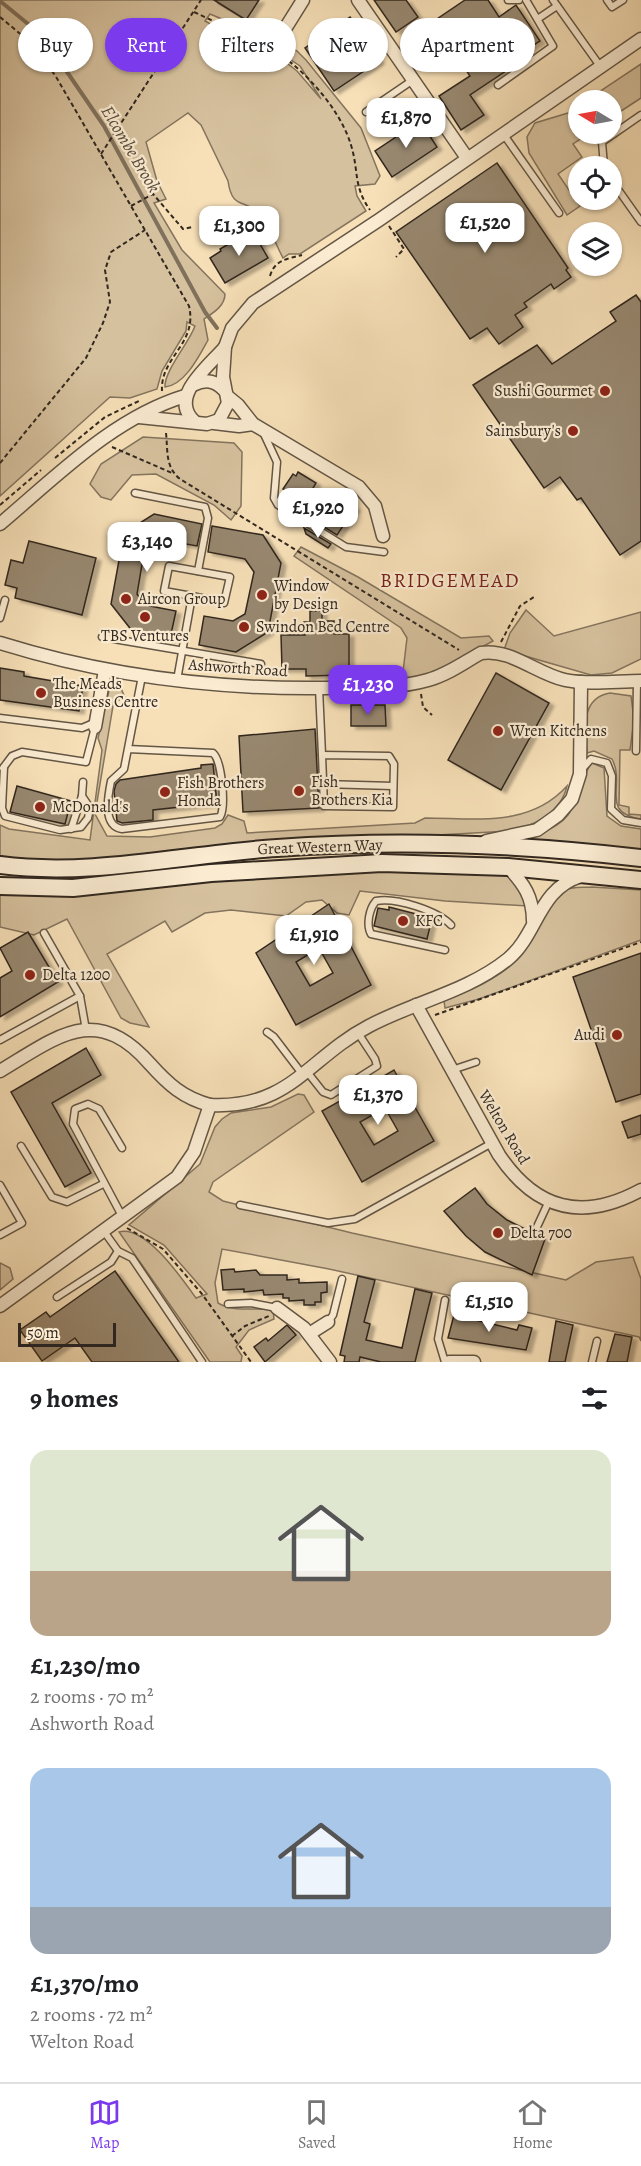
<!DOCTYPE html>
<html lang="en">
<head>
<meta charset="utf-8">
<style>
  :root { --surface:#fff; --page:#f6f6f6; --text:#202124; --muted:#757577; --line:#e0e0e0; --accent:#7c3aed }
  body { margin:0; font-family:Alegreya,serif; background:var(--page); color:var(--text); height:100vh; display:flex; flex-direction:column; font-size:22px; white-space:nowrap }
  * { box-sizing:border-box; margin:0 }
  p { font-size:20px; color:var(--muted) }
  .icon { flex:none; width:33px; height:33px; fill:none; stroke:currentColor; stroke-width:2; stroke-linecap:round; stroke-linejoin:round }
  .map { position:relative; height:1362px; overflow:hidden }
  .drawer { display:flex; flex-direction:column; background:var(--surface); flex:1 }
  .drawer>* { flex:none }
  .banner { position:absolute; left:18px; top:18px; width:606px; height:54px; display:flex; gap:12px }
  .needle { width:39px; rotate:280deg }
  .controls { position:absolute; left:568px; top:90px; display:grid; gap:12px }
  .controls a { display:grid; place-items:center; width:54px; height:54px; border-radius:50%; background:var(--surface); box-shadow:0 2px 4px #0004; font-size:30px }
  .scale { position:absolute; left:18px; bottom:15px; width:98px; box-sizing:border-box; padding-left:6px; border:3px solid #32281f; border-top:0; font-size:16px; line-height:21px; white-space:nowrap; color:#32281f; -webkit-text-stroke:4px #faebd1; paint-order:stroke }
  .price { position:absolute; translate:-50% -51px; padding:0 14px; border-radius:12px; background:#fff; color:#222; font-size:20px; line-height:39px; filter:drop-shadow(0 2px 3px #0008) }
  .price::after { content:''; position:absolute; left:50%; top:36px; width:18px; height:14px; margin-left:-9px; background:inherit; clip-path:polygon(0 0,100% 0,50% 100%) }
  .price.current { background:var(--accent); color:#fff }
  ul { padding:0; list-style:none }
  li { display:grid; align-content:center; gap:12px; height:318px; padding:0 30px }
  li span { display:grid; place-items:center; height:186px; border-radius:18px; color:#555 }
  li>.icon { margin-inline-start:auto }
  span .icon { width:108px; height:108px; fill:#fffc; stroke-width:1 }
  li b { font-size:26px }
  h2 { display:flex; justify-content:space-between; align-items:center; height:72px; padding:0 30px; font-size:26px }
  .chip { padding:0 21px; border-radius:27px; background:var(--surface); box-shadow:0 2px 4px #0004; font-size:21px; line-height:54px }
  .chip.current { background:var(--accent); color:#fff }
  .tab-bar { display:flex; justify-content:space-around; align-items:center; height:84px; border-top:2px solid var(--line); background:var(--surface); font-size:16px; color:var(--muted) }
  .tab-bar a { display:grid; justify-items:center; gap:3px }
  .tab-bar .current { color:var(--accent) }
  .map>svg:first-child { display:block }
</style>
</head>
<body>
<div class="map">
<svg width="641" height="1362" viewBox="0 0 641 1362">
  <defs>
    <filter id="shadow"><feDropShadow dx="5" dy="3" stdDeviation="1.5" flood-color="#0004"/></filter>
  </defs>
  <rect width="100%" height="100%" fill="#f7e0b8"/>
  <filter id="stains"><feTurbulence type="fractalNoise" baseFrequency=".00333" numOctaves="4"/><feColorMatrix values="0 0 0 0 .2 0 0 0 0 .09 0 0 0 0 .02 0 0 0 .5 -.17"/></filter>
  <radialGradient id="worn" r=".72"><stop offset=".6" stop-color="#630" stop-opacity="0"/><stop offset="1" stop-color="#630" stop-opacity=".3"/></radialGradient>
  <g fill="#d6c19e" stroke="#84745e" stroke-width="1.5" fill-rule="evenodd">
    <path d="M 0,0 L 218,0 L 218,3 L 297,51 L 306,60 L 361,128 L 380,176 L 375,184 L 355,186 L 357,196 L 366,211 L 300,254 L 289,254 L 283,258 C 277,247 266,219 258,212 C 243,199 232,209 228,181 L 201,125 L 188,113 L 146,142 L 157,181 L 166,199 L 154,203 L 182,250 L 225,294 C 225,306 213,313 204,319 L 208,340 C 199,356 185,385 165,387 C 164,371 189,343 195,326 L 187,322 L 186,331 L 162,371 L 157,389 L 130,398 L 110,397 L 0,496 ZM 210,14 L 243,28 L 300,66 L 321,99 L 297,71 L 274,53 L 255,42 L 230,35 L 205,21 Z"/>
    <path d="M 641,64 L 641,98 L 612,117 L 612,100 L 587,100 Z"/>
    <path d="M 579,106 L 579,134 L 588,134 L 573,144 L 582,157 L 558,174 L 580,206 L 567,215 L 529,153 L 527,137 L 535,123 L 568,113 Z"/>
    <path d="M 143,437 L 234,443 L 242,452 L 241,506 L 231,520 L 214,505 L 156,474 L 132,475 L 111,500 L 101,497 L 90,484 L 101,464 Z"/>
    <path d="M 301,547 L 358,577 L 461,638 L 489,636 L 493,641 L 428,676 L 402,680 L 407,638 L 401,628 L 294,556 Z"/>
    <path d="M 526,610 L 554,636 L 641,612 L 641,659 L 612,673 L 591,675 L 504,650 L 510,633 Z"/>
    <path d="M 115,685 L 120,686 L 126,700 L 114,700 L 95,814 L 107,836 L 150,837 L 215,828 L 222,824 L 228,815 L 244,821 L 247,833 L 415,823 L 425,818 C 475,818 529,828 567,786 C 561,813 533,826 510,831 L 200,848 L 71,862 L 0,858 L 0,825 L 9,829 L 90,840 L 102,750 L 98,738 L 110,686 Z"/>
    <path d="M 610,693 L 631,696 L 634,720 L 630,750 L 620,750 L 619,805 L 629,807 L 629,814 L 641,815 L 641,819 C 599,813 626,785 612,759 L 594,751 L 587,753 C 585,730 580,698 610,693 Z"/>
    <path d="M 592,763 L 604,768 L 607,816 L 621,826 L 641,829 L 641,851 L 529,841 C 540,831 556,830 568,815 C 578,802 585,768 592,763 Z"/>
    <path d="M 381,870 L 507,875 L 514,880 L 527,906 L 445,901 L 360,891 L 349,915 L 337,913 L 322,900 L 306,902 L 286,916 L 231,910 L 205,913 L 172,932 L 165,921 L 107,954 L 149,1027 L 130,1023 L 121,1018 L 67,919 L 34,935 L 0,927 L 0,893 Z"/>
    <path d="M 592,887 L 641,890 L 641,940 L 479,999 L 445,1008 L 444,1001 C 470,991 497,979 517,960 C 538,940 541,904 564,891 C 571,886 583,888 592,887 Z"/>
    <path d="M 298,1094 L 304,1095 L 314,1112 L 213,1182 L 209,1192 L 223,1201 L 352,1233 L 566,1280 L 596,1262 L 633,1257 L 641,1279 L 641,1341 L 639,1337 L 329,1269 L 222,1249 L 215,1283 L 218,1303 C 235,1313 253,1307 273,1310 L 274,1319 L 249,1330 L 236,1347 L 242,1356 L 241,1362 L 210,1362 L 119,1232 C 145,1224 183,1280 196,1298 L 207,1294 L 164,1245 L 129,1225 L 200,1164 L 215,1127 L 222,1119 L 231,1113 L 271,1107 Z"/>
    <path d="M 0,1263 L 10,1268 L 13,1279 L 0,1290 Z"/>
  </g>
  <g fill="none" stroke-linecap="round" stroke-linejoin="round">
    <path stroke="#80715c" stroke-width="4" d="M 0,1 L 33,28 L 50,47 L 104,126 L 205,312 L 217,328"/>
  </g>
  <g fill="#98886f" stroke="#32281f" stroke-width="1.5" fill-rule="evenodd" filter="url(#shadow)">
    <path d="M 214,0 L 259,0 L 246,20 Z"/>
    <path d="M 374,0 L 406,0 L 418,17 L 396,32 Z"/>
    <path d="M 465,0 L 488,0 L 499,17 L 516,5 L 540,41 L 509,61 L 512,67 L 470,95 L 484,115 L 461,130 L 439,96 L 470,76 L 434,21 Z"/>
    <path d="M 350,17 L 379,61 L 334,91 L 305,48 Z"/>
    <path d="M 420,121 L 437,147 L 392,177 L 375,151 Z"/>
    <path d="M 497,163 L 568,268 L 566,270 L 571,277 L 554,289 L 551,284 L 524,303 L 527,307 L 515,315 L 523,327 L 499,344 L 487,328 L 470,339 L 396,232 Z"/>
    <path d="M 252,230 L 268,258 L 225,283 L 210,258 L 221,251 L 220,249 Z"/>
    <path d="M 636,295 L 641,302 L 641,541 L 620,555 L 581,498 L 577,500 L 560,477 L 544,488 L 473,385 L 537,345 L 552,364 L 616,321 L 610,312 Z"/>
    <path d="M 298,472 L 316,483 L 309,495 L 331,492 L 355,508 L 337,535 L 301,513 L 299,505 L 284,496 L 287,491 L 283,489 L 293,474 L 296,476 Z"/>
    <path d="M 154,514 L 202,524 L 197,546 L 158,539 L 145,547 L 137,594 L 145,605 L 176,611 L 170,639 L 133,632 L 111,604 L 124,533 Z"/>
    <path d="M 212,526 L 263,535 L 281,563 L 268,632 L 236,652 L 199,645 L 204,616 L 233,621 L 245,614 L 254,572 L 245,559 L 208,552 Z"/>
    <path d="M 304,528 L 331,544 L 328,548 L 306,534 Z"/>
    <path d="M 29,541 L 96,558 L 82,615 L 15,598 L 17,588 L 5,585 L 11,560 L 23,563 Z"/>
    <path d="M 310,611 L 322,611 L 322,621 L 334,621 L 334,634 L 349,634 L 349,675 L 306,676 L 306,669 L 282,669 L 281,635 L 305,635 L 304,622 L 310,622 Z"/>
    <path d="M 0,668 L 24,672 L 24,676 L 83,686 L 79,711 L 0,700 Z"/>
    <path d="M 496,673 L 549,703 L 501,790 L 448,760 Z"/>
    <path d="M 351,705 L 385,705 L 386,726 L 351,726 Z"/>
    <path d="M 315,729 L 319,808 L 243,812 L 239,736 Z"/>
    <path d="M 213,764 L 217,803 L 153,810 L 153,820 L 122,823 L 117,821 L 114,791 L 116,784 L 120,780 L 201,768 L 201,765 Z"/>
    <path d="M 17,786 L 71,801 L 65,824 L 10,812 Z"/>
    <path d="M 329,904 L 371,985 L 296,1025 L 256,953 ZM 319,948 L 333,973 L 310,986 L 296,962 Z"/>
    <path d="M 389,907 L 432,918 L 427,939 L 374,926 L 378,908 L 389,910 Z"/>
    <path d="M 28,932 L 58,982 L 0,1017 L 0,978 L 12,971 L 0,948 Z"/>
    <path d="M 641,953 L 641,1094 L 616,1102 L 573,977 Z"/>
    <path d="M 86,1048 L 101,1075 L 52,1103 L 91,1173 L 65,1187 L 11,1092 Z"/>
    <path d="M 394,1070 L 434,1141 L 362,1182 L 322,1111 L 349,1096 L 347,1092 L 363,1083 L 365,1087 ZM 385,1108 L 398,1131 L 374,1145 L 360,1122 Z"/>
    <path d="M 641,1115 L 641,1134 L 628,1138 L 622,1122 Z"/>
    <path d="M 475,1188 L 487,1204 L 507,1220 L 545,1239 L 532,1275 L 485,1252 L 466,1236 L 444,1211 Z"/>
    <path d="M 234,1269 L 235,1272 L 256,1270 L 260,1275 L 287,1275 L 287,1280 L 299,1279 L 299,1283 L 327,1282 L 327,1292 L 321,1293 L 321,1302 L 315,1302 L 315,1305 L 304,1305 L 304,1300 L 289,1301 L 289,1298 L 283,1298 L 283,1294 L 264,1295 L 263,1290 L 244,1292 L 244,1289 L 223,1290 L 221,1270 Z"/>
    <path d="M 115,1271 L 179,1362 L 92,1362 L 75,1338 L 42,1361 L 20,1330 L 46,1312 L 50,1317 Z"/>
    <path d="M 358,1276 L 375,1280 L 364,1322 L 370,1324 L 366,1340 L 402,1348 L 415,1289 L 432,1293 L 415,1362 L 381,1362 L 360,1357 L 359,1362 L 344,1362 L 345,1356 L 340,1355 Z"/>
    <path d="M 454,1315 L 517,1330 L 519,1325 L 532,1328 L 526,1350 L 448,1338 Z"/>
    <path d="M 556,1321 L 573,1325 L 565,1362 L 549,1362 Z"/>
    <path d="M 287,1325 L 296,1335 L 265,1362 L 254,1347 L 266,1338 L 268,1341 Z"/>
    <path d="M 615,1334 L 632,1337 L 627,1362 L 607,1362 Z"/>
  </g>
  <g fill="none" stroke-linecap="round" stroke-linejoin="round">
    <defs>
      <g id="lane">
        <path d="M 508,0 L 519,0"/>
        <path d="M 553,0 L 600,66"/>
        <path d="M 607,0 L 612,7 L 623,0"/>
        <path d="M 539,18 L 557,6"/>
        <path d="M 498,85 L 553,46 L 526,0"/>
        <path d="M 366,112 L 413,80"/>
        <path d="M 504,135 L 559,213"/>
        <path d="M 604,166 L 602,142 L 641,115"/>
        <path d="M 612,181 L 641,222"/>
        <path d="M 264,434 L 277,462 L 274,498 L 278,505 L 346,547 L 384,552"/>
        <path d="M 135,493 L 205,507 L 208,518 L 198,571"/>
        <path d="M 0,618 L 5,600"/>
        <path d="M 102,637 L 261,664"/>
        <path d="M 177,680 L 192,596 L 164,591 L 169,566 L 230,577 L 224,603 L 192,596"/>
        <path d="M 319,688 L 322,755"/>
        <path d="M 0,718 L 82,728 L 96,722"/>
        <path d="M 128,749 L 213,753 C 222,761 226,807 220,817 L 122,829 C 102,826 108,796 111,781 L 124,769 L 142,676"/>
        <path d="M 636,751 L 637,681"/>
        <path d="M 322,755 L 389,756 L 394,764 L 393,807 L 324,806 Z"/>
        <path d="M 4,767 L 2,808 L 5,816 L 60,830 L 81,827 L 88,818 L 90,808 L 82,796 L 83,782"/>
        <path d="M 3,768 L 12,756 L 22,752 L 86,762 L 95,727"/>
        <path d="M 583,768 L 591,759 L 607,763 L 612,776 L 611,809 L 623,820 L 641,823"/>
        <path d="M 323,784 L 393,786"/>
        <path d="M 71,829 L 82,796"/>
        <path d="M 44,933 L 80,996 L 86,1030"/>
        <path d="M 445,950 L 371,934 C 366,925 369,909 376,901 C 396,897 438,911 451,925"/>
        <path d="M 267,1032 L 274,1037 L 303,1075"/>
        <path d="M 0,1040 L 80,996"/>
        <path d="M 452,1070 L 476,1062"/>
        <path d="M 308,1073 L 323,1092 L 331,1095 L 377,1066 L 375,1059 L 358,1033"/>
        <path d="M 21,1146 L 52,1197 L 67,1202 L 103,1184"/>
        <path d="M 122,1148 L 99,1109 L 88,1104 L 75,1109 L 73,1124 L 122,1216"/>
        <path d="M 0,1185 L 22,1223 L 0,1235"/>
        <path d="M 240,1205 L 328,1223 L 355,1219 L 492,1143"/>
        <path d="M 536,1229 L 549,1201"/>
        <path d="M 103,1230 L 118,1251 L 132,1258 L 202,1362"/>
        <path d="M 57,1297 L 111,1262 L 118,1251"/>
        <path d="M 445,1300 L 438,1339 L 445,1362"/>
        <path d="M 228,1304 L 251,1303 L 277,1308"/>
        <path d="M 328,1322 L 333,1315 L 342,1279"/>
        <path d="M 592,1362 L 597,1341"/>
      </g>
      <g id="street">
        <path d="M 358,0 L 467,158"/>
        <path d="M 278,40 L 303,0"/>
        <path d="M 193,385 C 205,379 215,380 224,390"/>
        <path d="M 227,396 L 238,405 L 253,424 L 359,487 L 375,506 L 383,536"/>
        <path d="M 139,417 L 207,424 L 219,420 L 228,403 L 223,377 L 225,347 L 232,328 L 253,303 L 379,220 L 641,39"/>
        <path d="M 194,421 C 168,397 209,366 225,347"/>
        <path d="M 214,423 L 239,426 L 253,424"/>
        <path d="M 0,524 C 57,476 113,418 185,396"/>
        <path d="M 0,643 C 103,675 211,689 319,688 C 355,687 393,690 428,680 C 447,675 463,663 481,653 C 510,648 537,674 565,680 C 589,685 617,681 641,681"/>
        <path d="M 95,727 L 105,670"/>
        <path d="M 486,841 L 537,830 L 558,815 L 572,799 L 580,774 L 581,682"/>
        <path d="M 508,867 C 524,884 533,897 533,921"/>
        <path d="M 416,1005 L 499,1155 C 536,1210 582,1222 641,1190"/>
        <path d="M 0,1071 C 57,1037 96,1002 150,1064 C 168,1084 183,1098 210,1105"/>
        <path d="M 0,1306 L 177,1177 L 194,1152 L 210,1105 C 290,1109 308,1058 369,1026 C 414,1002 467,992 508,959 C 538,934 538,889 581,876"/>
        <path d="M 277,1308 L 304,1328 L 330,1362"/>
        <path d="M 309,1334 L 328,1322"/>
        <path d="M 449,1362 L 474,1362"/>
      </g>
      <g id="secondary">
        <path d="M 0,865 C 92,877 185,854 277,848 C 398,839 521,844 641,858"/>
        <path d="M 0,886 L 73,888 L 211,873 L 382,863 L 508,867 L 641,880"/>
      </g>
    </defs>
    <use href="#lane" stroke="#635645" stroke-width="9"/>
    <use href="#street" stroke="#635645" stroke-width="15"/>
    <use href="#secondary" stroke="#32281f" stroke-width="20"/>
    <g stroke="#32281f" stroke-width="2" stroke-dasharray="4.5 3" stroke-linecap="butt">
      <path d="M 194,12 L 267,46"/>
      <path d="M 0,17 L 24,37 L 55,75 L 189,306 C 198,344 160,357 162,391"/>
      <path d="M 277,52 C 307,73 340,109 351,145 C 359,171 353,186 370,210"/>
      <path d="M 101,154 L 201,0"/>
      <path d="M 131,206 L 153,194 L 183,229 L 192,227"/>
      <path d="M 389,226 L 404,249 L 396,257"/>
      <path d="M 270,276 C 275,259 288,259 302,255"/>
      <path d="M 166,433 C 168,451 165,467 180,479 L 459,650"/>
      <path d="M 112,447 L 172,473"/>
      <path d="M 55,458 L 105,417 L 141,400"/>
      <path d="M 0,463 L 86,358 L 103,323 L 110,302 L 105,270 L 111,252 L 145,230"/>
      <path d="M 0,505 L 41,470"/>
      <path d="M 501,642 L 520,606 L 534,597"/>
      <path d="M 421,694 L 423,707 L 432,715"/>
      <path d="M 435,1015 L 641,942"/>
      <path d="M 127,1228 L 163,1249 L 202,1294 L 251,1362"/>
      <path d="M 232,1336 L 245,1326 L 269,1316"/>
    </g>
    <use href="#lane" stroke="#faebd1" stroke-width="6"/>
    <use href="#street" stroke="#faebd1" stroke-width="12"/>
    <use href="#secondary" stroke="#faebd1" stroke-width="16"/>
  </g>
  <g fill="#8f2418" stroke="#faebd1" stroke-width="2">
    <circle cx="605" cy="391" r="6"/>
    <circle cx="573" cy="431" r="6"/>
    <circle cx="262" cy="595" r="6"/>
    <circle cx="126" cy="599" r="6"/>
    <circle cx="145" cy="617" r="6"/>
    <circle cx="244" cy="627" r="6"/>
    <circle cx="41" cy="693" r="6"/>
    <circle cx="498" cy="731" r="6"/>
    <circle cx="299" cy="791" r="6"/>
    <circle cx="165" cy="792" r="6"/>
    <circle cx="40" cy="807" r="6"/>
    <circle cx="403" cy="921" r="6"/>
    <circle cx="30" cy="975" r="6"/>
    <circle cx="617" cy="1035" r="6"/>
    <circle cx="498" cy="1233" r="6"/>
  </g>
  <g text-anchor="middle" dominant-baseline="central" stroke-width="4.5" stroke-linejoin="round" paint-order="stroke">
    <g font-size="16" fill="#32281f" stroke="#faebd1" text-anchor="start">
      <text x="593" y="391" text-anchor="end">Sushi Gourmet</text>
      <text x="561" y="431" text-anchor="end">Sainsbury's</text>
      <text x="274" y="586">Window<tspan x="274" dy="18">by Design</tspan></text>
      <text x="138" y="599">Aircon Group</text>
      <text x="256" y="627">Swindon Bed Centre</text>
      <text x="145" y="636" text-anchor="middle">TBS Ventures</text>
      <text x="53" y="684">The Meads<tspan x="53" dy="18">Business Centre</tspan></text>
      <text x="510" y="731">Wren Kitchens</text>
      <text x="311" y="782">Fish<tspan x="311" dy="18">Brothers Kia</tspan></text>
      <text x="177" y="783">Fish Brothers<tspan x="177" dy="18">Honda</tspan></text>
      <text x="52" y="807">McDonald's</text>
      <text x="415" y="921">KFC</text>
      <text x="42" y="975">Delta 1200</text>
      <text x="605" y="1035" text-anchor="end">Audi</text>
      <text x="510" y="1233">Delta 700</text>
    </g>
    <g font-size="16" fill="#32281f" stroke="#faebd1">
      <text transform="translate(238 668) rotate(4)">Ashworth Road</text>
      <text transform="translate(320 847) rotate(-2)">Great Western Way</text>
      <text transform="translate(504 1127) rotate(59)">Welton Road</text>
    </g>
    <g font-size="18" font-style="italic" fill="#594c3d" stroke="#faebd1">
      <text transform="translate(131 149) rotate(59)">Elcombe Brook</text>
    </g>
    <g font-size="20" letter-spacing="1.5" fill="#7a1f14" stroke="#faebd1">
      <text x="450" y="580">BRIDGEMEAD</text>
    </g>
  </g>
  <rect width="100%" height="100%" filter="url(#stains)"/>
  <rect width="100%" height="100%" fill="url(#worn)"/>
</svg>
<div class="controls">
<a><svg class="needle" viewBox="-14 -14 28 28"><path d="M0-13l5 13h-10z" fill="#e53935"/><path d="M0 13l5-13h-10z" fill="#757577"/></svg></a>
<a><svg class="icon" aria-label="locate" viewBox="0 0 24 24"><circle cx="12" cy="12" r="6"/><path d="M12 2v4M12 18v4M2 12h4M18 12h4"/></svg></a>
<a><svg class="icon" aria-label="layers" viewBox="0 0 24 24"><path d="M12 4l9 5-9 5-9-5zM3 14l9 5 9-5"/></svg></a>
</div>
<div class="scale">50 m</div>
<b class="price" style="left:406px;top:149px">£1,870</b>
<b class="price" style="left:485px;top:254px">£1,520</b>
<b class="price" style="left:239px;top:257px">£1,300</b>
<b class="price" style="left:318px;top:539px">£1,920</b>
<b class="price" style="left:147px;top:573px">£3,140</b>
<b class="price current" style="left:368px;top:716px">£1,230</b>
<b class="price" style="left:314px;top:966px">£1,910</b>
<b class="price" style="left:378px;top:1126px">£1,370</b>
<b class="price" style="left:489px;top:1333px">£1,510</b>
<div class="banner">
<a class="chip">Buy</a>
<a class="chip current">Rent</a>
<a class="chip">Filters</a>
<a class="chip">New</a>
<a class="chip">Apartment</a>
</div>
</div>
<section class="drawer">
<h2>9 homes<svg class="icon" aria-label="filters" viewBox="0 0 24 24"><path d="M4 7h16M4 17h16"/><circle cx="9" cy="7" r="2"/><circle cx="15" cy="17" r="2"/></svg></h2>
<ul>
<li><span style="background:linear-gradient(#dfe7d0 65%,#b9a48a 0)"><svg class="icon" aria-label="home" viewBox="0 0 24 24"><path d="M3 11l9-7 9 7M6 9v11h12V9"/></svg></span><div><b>£1,230/mo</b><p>2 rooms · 70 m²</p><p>Ashworth Road</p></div></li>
<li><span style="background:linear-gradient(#a9c7e8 75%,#9aa5b1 0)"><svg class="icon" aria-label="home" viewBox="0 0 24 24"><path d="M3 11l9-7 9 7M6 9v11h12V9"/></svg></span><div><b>£1,370/mo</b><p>2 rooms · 72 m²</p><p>Welton Road</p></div></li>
</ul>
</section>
<nav class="tab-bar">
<a class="current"><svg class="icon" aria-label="map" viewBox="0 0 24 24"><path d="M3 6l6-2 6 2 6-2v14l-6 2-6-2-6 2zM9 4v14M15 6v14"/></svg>Map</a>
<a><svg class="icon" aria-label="saved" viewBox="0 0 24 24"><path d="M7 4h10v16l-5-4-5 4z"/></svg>Saved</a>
<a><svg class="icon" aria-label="home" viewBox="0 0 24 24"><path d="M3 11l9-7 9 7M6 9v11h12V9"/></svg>Home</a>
</nav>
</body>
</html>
